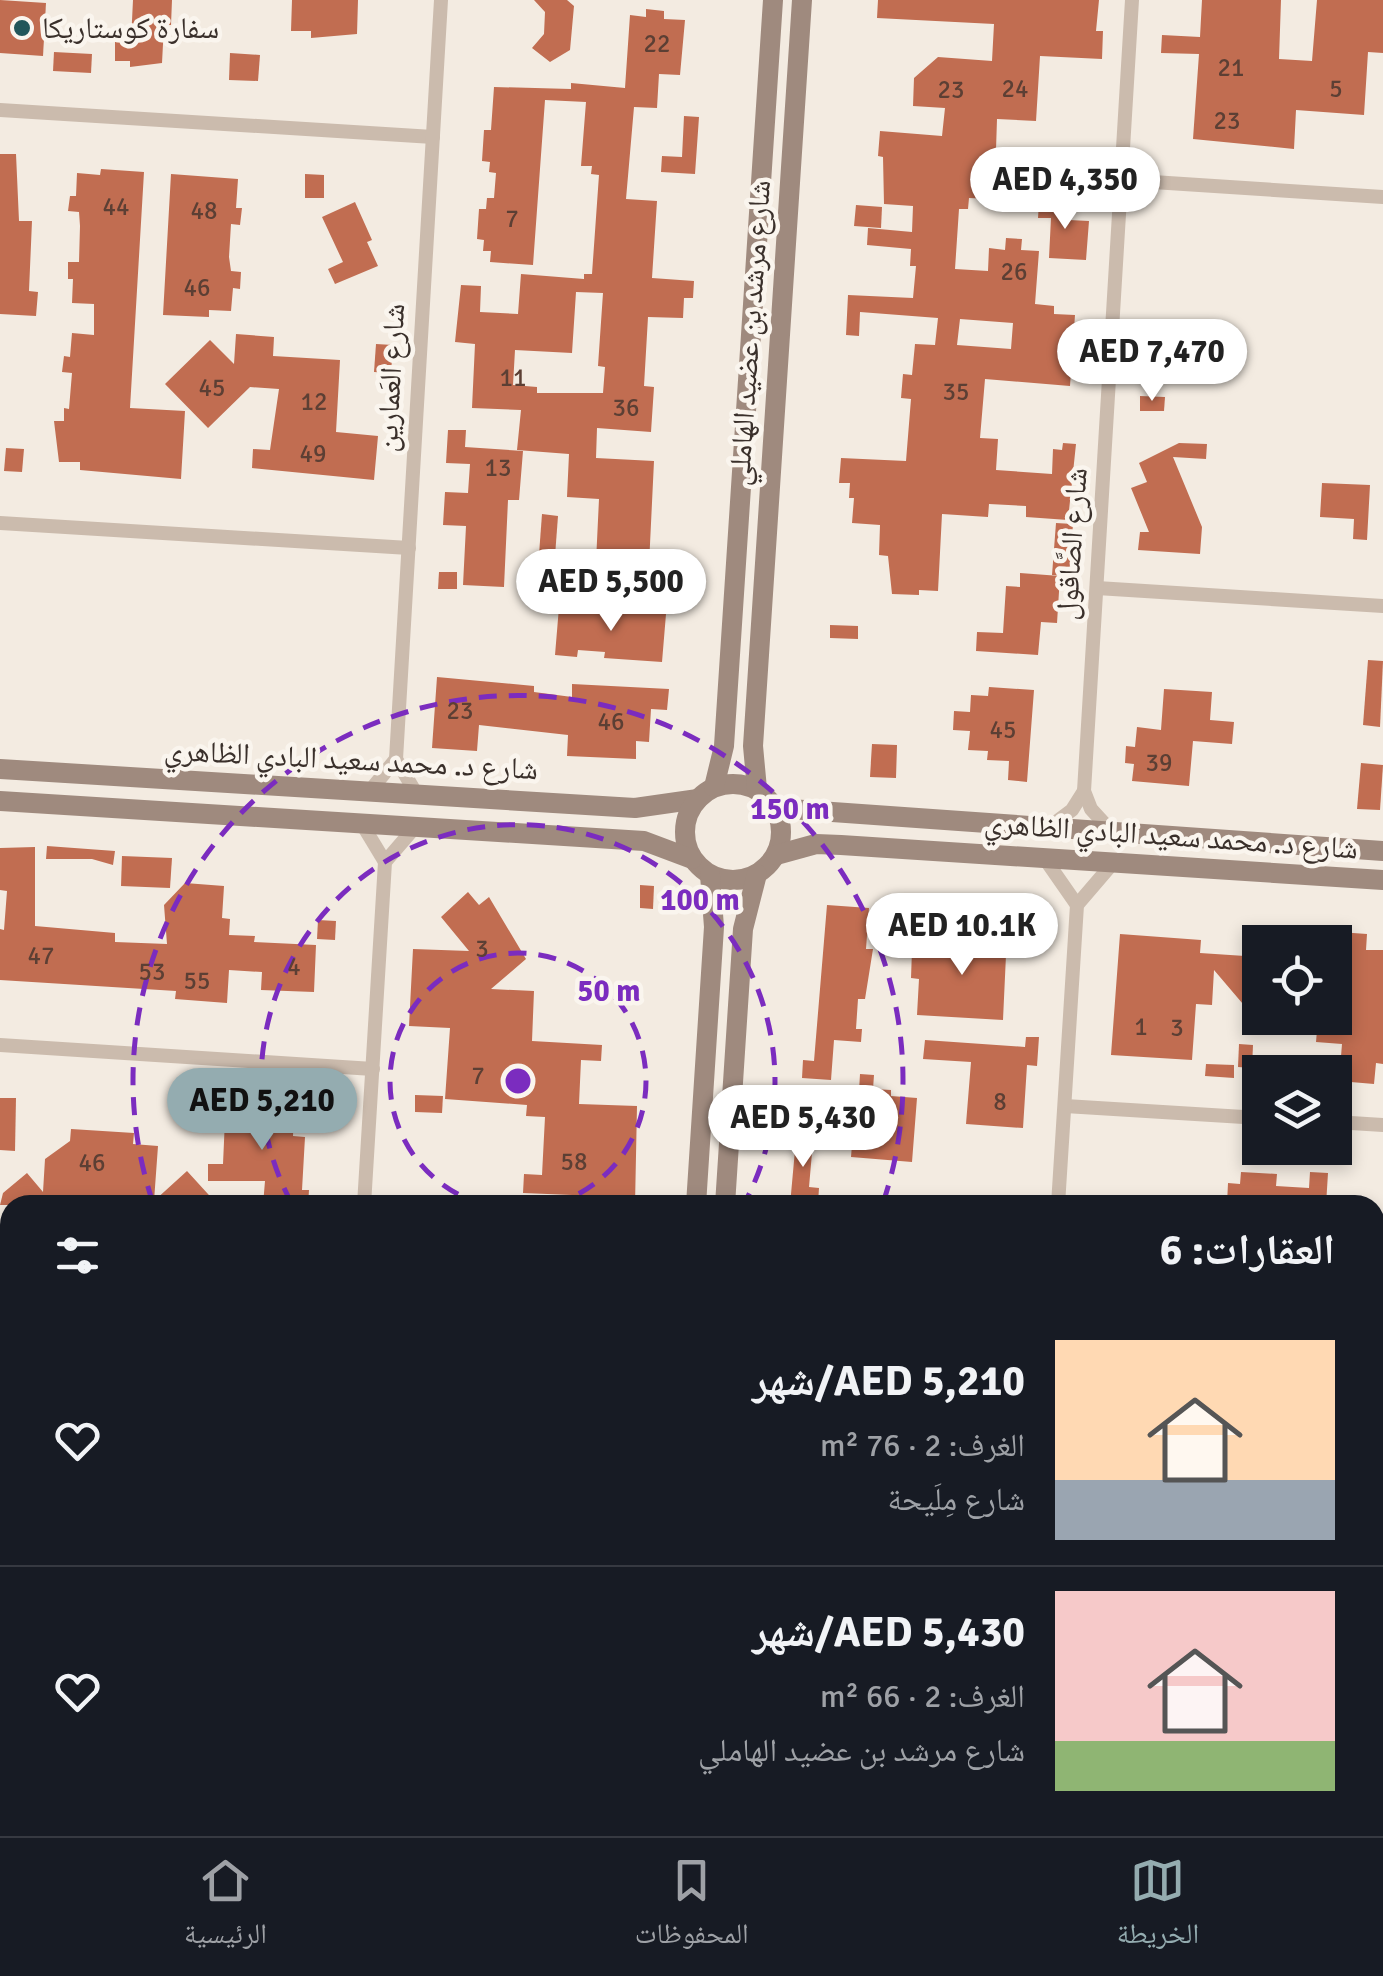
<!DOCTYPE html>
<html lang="ar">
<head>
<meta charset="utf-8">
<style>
  :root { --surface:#171b24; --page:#20242c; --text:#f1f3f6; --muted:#9ea1a6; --line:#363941; --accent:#94acb0 }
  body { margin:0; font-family:Signika,"Noto Naskh Arabic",sans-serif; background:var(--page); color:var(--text); direction:rtl; height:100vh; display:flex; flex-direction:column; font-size:38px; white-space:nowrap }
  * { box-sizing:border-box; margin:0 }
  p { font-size:32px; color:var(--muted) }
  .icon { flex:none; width:55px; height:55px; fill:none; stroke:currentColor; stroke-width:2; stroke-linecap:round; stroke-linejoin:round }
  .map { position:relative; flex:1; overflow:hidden; direction:ltr }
  .side { position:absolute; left:0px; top:1195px; width:1385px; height:642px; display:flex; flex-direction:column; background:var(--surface); border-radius:30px 30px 0 0; box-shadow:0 5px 15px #0003; direction:rtl }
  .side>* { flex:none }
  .buttons { position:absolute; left:1242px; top:925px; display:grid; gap:20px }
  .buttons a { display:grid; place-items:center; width:110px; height:110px; border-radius:0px; background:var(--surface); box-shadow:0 5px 15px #0003; font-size:50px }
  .price { position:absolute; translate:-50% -85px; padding:0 22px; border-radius:35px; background:#fff; color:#222; font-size:32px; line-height:65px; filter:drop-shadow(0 2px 5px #0008) }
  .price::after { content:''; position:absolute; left:50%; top:60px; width:30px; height:22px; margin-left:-15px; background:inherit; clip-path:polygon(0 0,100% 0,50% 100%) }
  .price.active { background:var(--accent); color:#111 }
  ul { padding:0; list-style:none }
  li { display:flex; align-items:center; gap:30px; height:250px; padding:0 50px }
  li+li { border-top:2px solid var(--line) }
  li span { display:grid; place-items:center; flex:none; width:280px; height:200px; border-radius:0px; color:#555 }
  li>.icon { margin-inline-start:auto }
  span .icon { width:120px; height:120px; fill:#fffc; stroke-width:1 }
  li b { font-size:42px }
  h2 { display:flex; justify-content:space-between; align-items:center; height:120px; padding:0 50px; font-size:42px }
  .menu { display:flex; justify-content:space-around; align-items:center; height:140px; border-top:2px solid var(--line); background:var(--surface); font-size:28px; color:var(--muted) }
  .menu a { display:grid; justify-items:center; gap:5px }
  .menu .active { color:var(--accent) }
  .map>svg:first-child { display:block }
</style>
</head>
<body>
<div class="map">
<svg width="1383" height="1836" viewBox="0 0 1383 1836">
  <rect width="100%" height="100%" fill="#f3ebe1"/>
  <g fill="#c16d51" fill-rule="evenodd">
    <path d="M 0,0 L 46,3 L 43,56 L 0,53 Z"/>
    <path d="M 133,0 L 172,0 L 171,25 L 164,25 L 162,63 L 130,67 L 130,61 L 115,61 L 115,40 L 131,41 Z"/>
    <path d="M 292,0 L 358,0 L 357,34 L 311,38 L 311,31 L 291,31 Z"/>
    <path d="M 534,0 L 567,0 L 574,6 L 570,50 L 550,62 L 532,48 L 544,34 L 545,12 Z"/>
    <path d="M 878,0 L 1099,0 L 1096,31 L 1103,31 L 1102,59 L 1040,56 L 1036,121 L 997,119 L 996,150 L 1019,152 L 1018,164 L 1040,165 L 1039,201 L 969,198 L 968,209 L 959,209 L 955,269 L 988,271 L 989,248 L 1005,250 L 1006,238 L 1022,239 L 1021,250 L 1039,251 L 1035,304 L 1054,306 L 1054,314 L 1075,315 L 1070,386 L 985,379 L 980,438 L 998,439 L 996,470 L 1052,474 L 1053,449 L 1062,450 L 1063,443 L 1076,444 L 1068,520 L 1026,517 L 1026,506 L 989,504 L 988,517 L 942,514 L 938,591 L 919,590 L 919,595 L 892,594 L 888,556 L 879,555 L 880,525 L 852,523 L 854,498 L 849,498 L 850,483 L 839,483 L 841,458 L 906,461 L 911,399 L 901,398 L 903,374 L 912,375 L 915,344 L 935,345 L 938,318 L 860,312 L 859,336 L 846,335 L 848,295 L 913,298 L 916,266 L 910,266 L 911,249 L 867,245 L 868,228 L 912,232 L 913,206 L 884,204 L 883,157 L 878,156 L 880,131 L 942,136 L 945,108 L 913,106 L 914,78 L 938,57 L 992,61 L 994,24 L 877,18 ZM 960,319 L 1013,323 L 1011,349 L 957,345 Z"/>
    <path d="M 1202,0 L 1281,0 L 1279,59 L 1312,61 L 1317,0 L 1383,0 L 1383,53 L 1368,52 L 1364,115 L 1296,110 L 1294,149 L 1193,139 L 1199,54 L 1161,53 L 1162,35 L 1200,37 Z"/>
    <path d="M 646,9 L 664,11 L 664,19 L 685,20 L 680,75 L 659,74 L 657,108 L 634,107 L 626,199 L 657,201 L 652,278 L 694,281 L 693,298 L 684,298 L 683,318 L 648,317 L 644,386 L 654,387 L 651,432 L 597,428 L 596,458 L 654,461 L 649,565 L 596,562 L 599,499 L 567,497 L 569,454 L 517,450 L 521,410 L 472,408 L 475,344 L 455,342 L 461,285 L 481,286 L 480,312 L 518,314 L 521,274 L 584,279 L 584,274 L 592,274 L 599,175 L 591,174 L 592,166 L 581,166 L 586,102 L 545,100 L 533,265 L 490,262 L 491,251 L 483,251 L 484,240 L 477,239 L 479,209 L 486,209 L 487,198 L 494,198 L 496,173 L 489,172 L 490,162 L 482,161 L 484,130 L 491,130 L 494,87 L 571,89 L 571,83 L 625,88 L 630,15 L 646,17 ZM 576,292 L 603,293 L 598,366 L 605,367 L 603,393 L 537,393 L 537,387 L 513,385 L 515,350 L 572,353 Z"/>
    <path d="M 54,52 L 92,54 L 91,73 L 53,71 Z"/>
    <path d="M 230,53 L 260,55 L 258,81 L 229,80 Z"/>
    <path d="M 684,116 L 699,117 L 695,174 L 661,172 L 662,156 L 682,157 Z"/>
    <path d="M 0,154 L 16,154 L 19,221 L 32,221 L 29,291 L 38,292 L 36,316 L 0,314 Z"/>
    <path d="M 101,169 L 144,172 L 130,408 L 185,411 L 181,479 L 80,470 L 80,462 L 59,462 L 54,421 L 64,421 L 64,408 L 69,409 L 72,373 L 62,372 L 64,356 L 70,357 L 72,333 L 94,335 L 94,304 L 72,303 L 73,279 L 68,279 L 68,262 L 79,262 L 80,226 L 79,212 L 68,211 L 70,196 L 76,196 L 77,173 L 100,175 Z"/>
    <path d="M 171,174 L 238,179 L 236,208 L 242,208 L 240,225 L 231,224 L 229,257 L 231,271 L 241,272 L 240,289 L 233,288 L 231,311 L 209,310 L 209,317 L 163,315 Z"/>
    <path d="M 305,174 L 324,175 L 324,198 L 305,198 Z"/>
    <path d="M 355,202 L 372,240 L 367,242 L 378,266 L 335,284 L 328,269 L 343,262 L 322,217 Z"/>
    <path d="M 1039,202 L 1070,204 L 1069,220 L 1089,221 L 1086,260 L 1049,258 L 1051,218 L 1038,218 Z"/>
    <path d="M 856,205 L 882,207 L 881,228 L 854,226 Z"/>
    <path d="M 236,334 L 274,337 L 273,356 L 340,360 L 336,432 L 378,436 L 374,480 L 252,468 L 253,449 L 270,450 L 279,389 L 250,387 L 208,428 L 165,384 L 210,340 L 234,364 Z"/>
    <path d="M 376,344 L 393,345 L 391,373 L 374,372 Z"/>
    <path d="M 1140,396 L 1165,397 L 1164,411 L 1140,411 Z"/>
    <path d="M 448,430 L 466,430 L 465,447 L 523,451 L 519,500 L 508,500 L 504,587 L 463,585 L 466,526 L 443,525 L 445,492 L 468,493 L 470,464 L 446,463 Z"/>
    <path d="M 1179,443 L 1207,444 L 1206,459 L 1173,457 L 1202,527 L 1200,554 L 1138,550 L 1140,532 L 1149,532 L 1131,488 L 1147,482 L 1139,463 Z"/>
    <path d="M 6,448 L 24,449 L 22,472 L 4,471 Z"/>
    <path d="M 1322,483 L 1370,485 L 1367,540 L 1353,539 L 1354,519 L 1320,517 Z"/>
    <path d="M 542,514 L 558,516 L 552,596 L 536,595 Z"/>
    <path d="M 1056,523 L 1073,524 L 1069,576 L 1052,575 Z"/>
    <path d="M 439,572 L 457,572 L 457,589 L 438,589 Z"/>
    <path d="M 1020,573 L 1060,576 L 1057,623 L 1041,622 L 1038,655 L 976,651 L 977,632 L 1003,633 L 1006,586 L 1020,587 Z"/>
    <path d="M 559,607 L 666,614 L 662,662 L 604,658 L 605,652 L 578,650 L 577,657 L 555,655 Z"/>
    <path d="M 830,625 L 858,626 L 858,639 L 830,638 Z"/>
    <path d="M 1368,660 L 1383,661 L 1380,727 L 1363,725 Z"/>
    <path d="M 437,677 L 534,686 L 534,692 L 572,697 L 572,684 L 669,689 L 667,710 L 651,709 L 649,742 L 636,741 L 636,759 L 567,756 L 568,735 L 479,725 L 477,751 L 432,748 Z"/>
    <path d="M 989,687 L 1034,690 L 1027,782 L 1008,780 L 1009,761 L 987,760 L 988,751 L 968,750 L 970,731 L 953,730 L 954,711 L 970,712 L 971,695 L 988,696 Z"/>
    <path d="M 1164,689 L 1212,692 L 1210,720 L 1234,722 L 1232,744 L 1193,741 L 1189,786 L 1132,781 L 1134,764 L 1125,763 L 1126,746 L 1135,747 L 1137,727 L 1161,730 Z"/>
    <path d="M 872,744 L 897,745 L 896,778 L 870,777 Z"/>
    <path d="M 1361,763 L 1383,765 L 1380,810 L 1357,809 Z"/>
    <path d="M 47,846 L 115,851 L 113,865 L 92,859 L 46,859 Z"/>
    <path d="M 35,847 L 35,926 L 115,933 L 115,942 L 167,944 L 164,905 L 185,883 L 224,886 L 222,918 L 230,919 L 229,935 L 255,936 L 254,942 L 316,945 L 314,992 L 261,990 L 262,972 L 229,970 L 227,1003 L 175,999 L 176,991 L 0,980 L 0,929 L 4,930 L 7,891 L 0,890 L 0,848 Z"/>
    <path d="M 122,856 L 172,858 L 170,888 L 121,886 Z"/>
    <path d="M 640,885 L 654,886 L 653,909 L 640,908 Z"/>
    <path d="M 468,892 L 479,905 L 489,897 L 526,959 L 491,989 L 534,991 L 532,1041 L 602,1045 L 601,1061 L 581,1060 L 579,1104 L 637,1106 L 635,1205 L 621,1204 L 621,1197 L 523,1193 L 524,1174 L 542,1175 L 545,1117 L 526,1116 L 527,1105 L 445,1099 L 450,1028 L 409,1026 L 413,949 L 469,951 L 441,917 Z"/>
    <path d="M 827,905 L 869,908 L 866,949 L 873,949 L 865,999 L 858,999 L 856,1029 L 862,1029 L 861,1042 L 834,1040 L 831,1080 L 802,1078 L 803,1060 L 814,1061 Z"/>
    <path d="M 970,908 L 987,909 L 984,953 L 1006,955 L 1003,1020 L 917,1015 L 919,979 L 911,978 L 912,950 L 967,953 Z"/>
    <path d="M 318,920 L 336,921 L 335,940 L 317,939 Z"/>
    <path d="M 1322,926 L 1339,927 L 1339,932 L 1367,934 L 1366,950 L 1383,950 L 1383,1064 L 1376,1063 L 1374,1084 L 1339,1081 L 1342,1044 L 1316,1042 L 1318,1018 L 1335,1018 L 1335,942 L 1321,942 Z"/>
    <path d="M 1120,934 L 1201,940 L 1200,953 L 1260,957 L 1260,1024 L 1214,970 L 1212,1005 L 1196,1004 L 1192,1060 L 1111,1055 Z"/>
    <path d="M 1026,1037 L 1039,1037 L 1037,1066 L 1027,1065 L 1023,1128 L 966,1124 L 971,1062 L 923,1059 L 925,1040 L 1025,1047 Z"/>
    <path d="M 1239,1044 L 1253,1045 L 1252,1068 L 1238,1067 Z"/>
    <path d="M 1206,1064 L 1234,1065 L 1234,1078 L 1205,1076 Z"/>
    <path d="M 860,1074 L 874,1075 L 873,1089 L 891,1090 L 891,1096 L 917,1098 L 912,1162 L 851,1157 L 853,1132 L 847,1131 L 850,1090 L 859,1091 Z"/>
    <path d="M 415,1095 L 443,1096 L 442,1113 L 415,1112 Z"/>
    <path d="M 0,1098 L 16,1098 L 15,1151 L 0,1150 Z"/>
    <path d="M 214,1102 L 294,1112 L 293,1136 L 305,1137 L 302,1190 L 309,1190 L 308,1205 L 263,1205 L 265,1181 L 208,1181 L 208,1164 L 223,1164 L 225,1119 L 213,1118 Z"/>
    <path d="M 797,1128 L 814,1130 L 809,1187 L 819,1188 L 818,1203 L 790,1205 Z"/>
    <path d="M 71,1129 L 134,1133 L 133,1144 L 158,1146 L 154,1201 L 187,1171 L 218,1205 L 0,1205 L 3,1193 L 27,1173 L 43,1192 L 45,1159 L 70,1141 Z"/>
    <path d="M 1241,1172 L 1277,1174 L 1276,1186 L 1309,1188 L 1310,1172 L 1328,1173 L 1326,1205 L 1227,1204 L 1228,1183 L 1240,1184 Z"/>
  </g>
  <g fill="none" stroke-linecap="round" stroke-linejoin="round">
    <g stroke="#cbbbad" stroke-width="14">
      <path d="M 0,110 L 433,137"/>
      <path d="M 1122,180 L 1383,197"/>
      <path d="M 0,523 L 409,548"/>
      <path d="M 1097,588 L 1383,606"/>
      <path d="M 369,792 L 396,759"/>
      <path d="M 417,795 L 396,759 L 441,0"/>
      <path d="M 362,824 L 385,862"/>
      <path d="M 1048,828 L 1072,810 L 1084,791"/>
      <path d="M 1113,833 L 1091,809 L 1084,791 L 1132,0"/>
      <path d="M 1045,859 L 1077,905"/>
      <path d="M 0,1045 L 373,1069"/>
      <path d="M 1065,1106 L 1260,1118"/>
      <path d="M 1335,1122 L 1383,1125"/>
      <path d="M 364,1205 L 385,862 L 416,826"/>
      <path d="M 1058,1205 L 1077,905 L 1113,863"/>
      <path d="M 0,1456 L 10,1457"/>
      <path d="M 1375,1545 L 1383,1546"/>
      <path d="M 1375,1790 L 1383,1790"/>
    </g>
    <g stroke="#9f8a7e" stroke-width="20">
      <path d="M 0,769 L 635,808 L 698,799"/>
      <circle cx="733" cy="832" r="48"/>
      <path d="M 714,787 L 724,746 L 773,0"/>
      <path d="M 757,789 L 753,746 L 802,0"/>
      <path d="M 0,801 L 644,841 L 692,859"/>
      <path d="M 776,808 L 1383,851"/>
      <path d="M 776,855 L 816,844 L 841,845 L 1383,880"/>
      <path d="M 696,1205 L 714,927 L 710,875"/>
      <path d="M 725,1205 L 743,929 L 757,874"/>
      <path d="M 0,1730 L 10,1731"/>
      <path d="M 0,1762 L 10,1763"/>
      <path d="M 1375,1812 L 1383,1812"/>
      <path d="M 628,1828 L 637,1836"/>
      <path d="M 1104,1828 L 1247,1836"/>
      <path d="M 702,1836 L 711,1828"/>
    </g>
  </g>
  <g fill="none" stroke="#7b2cbf" stroke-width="5" stroke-dasharray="18 12">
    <path d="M486 1205A128 128 0 1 1 550 1205"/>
    <path d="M292 1204A257 257 0 1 1 744 1204"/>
    <path d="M153 1203A385 385 0 1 1 883 1203"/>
  </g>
  <circle fill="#22565a" stroke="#faf5ee" stroke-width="4" cx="22" cy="28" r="10"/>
  <g text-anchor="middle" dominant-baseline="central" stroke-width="9" stroke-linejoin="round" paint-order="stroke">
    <g font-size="25" fill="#5c3f34">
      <text x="657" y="43">22</text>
      <text x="1231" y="67">21</text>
      <text x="1015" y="88">24</text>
      <text x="1336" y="88">5</text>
      <text x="951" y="89">23</text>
      <text x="1227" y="120">23</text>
      <text x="116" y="206">44</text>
      <text x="204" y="210">48</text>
      <text x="512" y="218">7</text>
      <text x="1014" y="271">26</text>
      <text x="197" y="287">46</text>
      <text x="513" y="377">11</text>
      <text x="212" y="387">45</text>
      <text x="956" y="391">35</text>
      <text x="314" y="401">12</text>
      <text x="626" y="407">36</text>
      <text x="313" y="453">49</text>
      <text x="498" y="467">13</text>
      <text x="460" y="710">23</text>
      <text x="611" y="721">46</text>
      <text x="1003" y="729">45</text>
      <text x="1159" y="762">39</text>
      <text x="482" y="948">3</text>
      <text x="41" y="955">47</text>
      <text x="294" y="966">4</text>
      <text x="152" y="971">53</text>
      <text x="197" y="980">55</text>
      <text x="1141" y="1026">1</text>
      <text x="1177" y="1027">3</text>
      <text x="478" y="1075">7</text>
      <text x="1000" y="1101">8</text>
      <text x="574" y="1161">58</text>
      <text x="92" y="1162">46</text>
    </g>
    <g font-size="30" fill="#3a302b" stroke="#faf5ee" text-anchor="start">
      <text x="42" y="28">سفارة كوستاريكا</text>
    </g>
    <g font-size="30" fill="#3a302b" stroke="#faf5ee">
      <text transform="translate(750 333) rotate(-86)">شارع مرشد بن عضيد الهاملي</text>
      <text transform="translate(391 378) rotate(-87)">شارع العَمارين</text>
      <text transform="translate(1072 544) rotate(-86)">شارع الصَّاقول</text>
      <text transform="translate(351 760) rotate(3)">شارع د. محمد سعيد البادي الظاهري</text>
      <text transform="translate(1171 836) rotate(4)">شارع د. محمد سعيد البادي الظاهري</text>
    </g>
  </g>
  <circle cx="518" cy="1081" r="15" fill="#7b2cbf" stroke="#faf5ee" stroke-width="5"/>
  <g font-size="30" text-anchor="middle" font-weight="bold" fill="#7b2cbf" stroke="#faf5ee" stroke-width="9" stroke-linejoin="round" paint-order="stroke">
    <text x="790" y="819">150 m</text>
    <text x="700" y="910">100 m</text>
    <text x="609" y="1001">50 m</text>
  </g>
</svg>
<div class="buttons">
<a><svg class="icon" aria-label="locate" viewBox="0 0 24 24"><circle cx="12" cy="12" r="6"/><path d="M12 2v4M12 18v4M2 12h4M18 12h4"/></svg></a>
<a><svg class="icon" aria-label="layers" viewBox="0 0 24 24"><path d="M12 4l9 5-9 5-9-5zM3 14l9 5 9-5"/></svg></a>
</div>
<b class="price" style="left:1065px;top:232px">AED 4,350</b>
<b class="price" style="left:1152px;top:404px">AED 7,470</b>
<b class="price" style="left:611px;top:634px">AED 5,500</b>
<b class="price" style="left:962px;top:978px">AED 10.1K</b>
<b class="price active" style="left:262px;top:1153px">AED 5,210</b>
<b class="price" style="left:803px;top:1170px">AED 5,430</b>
<section class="side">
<h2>العقارات: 6<svg class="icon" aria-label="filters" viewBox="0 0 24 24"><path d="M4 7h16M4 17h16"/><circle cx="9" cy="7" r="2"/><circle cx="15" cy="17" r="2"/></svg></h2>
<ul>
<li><span style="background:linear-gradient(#ffd9b3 70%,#9aa5b1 0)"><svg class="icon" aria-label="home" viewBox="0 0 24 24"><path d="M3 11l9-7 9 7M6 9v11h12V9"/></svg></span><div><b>AED 5,210/شهر</b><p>الغرف: 2 · 76 m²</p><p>شارع مِلَيحة</p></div><svg class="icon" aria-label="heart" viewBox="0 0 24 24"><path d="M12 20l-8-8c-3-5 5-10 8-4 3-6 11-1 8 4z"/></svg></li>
<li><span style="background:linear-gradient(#f6c9c9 75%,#8fb573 0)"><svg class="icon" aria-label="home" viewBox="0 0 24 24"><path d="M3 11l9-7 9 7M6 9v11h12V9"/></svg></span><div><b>AED 5,430/شهر</b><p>الغرف: 2 · 66 m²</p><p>شارع مرشد بن عضيد الهاملي</p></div><svg class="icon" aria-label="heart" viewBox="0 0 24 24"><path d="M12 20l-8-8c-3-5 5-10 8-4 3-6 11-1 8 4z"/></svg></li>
</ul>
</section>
</div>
<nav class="menu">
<a class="active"><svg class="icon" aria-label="map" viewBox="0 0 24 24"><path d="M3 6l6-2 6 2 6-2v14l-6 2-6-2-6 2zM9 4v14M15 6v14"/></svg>الخريطة</a>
<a><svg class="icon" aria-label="saved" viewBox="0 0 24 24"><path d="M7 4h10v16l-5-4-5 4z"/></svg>المحفوظات</a>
<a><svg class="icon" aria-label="home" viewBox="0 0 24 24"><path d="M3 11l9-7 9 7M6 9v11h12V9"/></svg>الرئيسية</a>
</nav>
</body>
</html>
